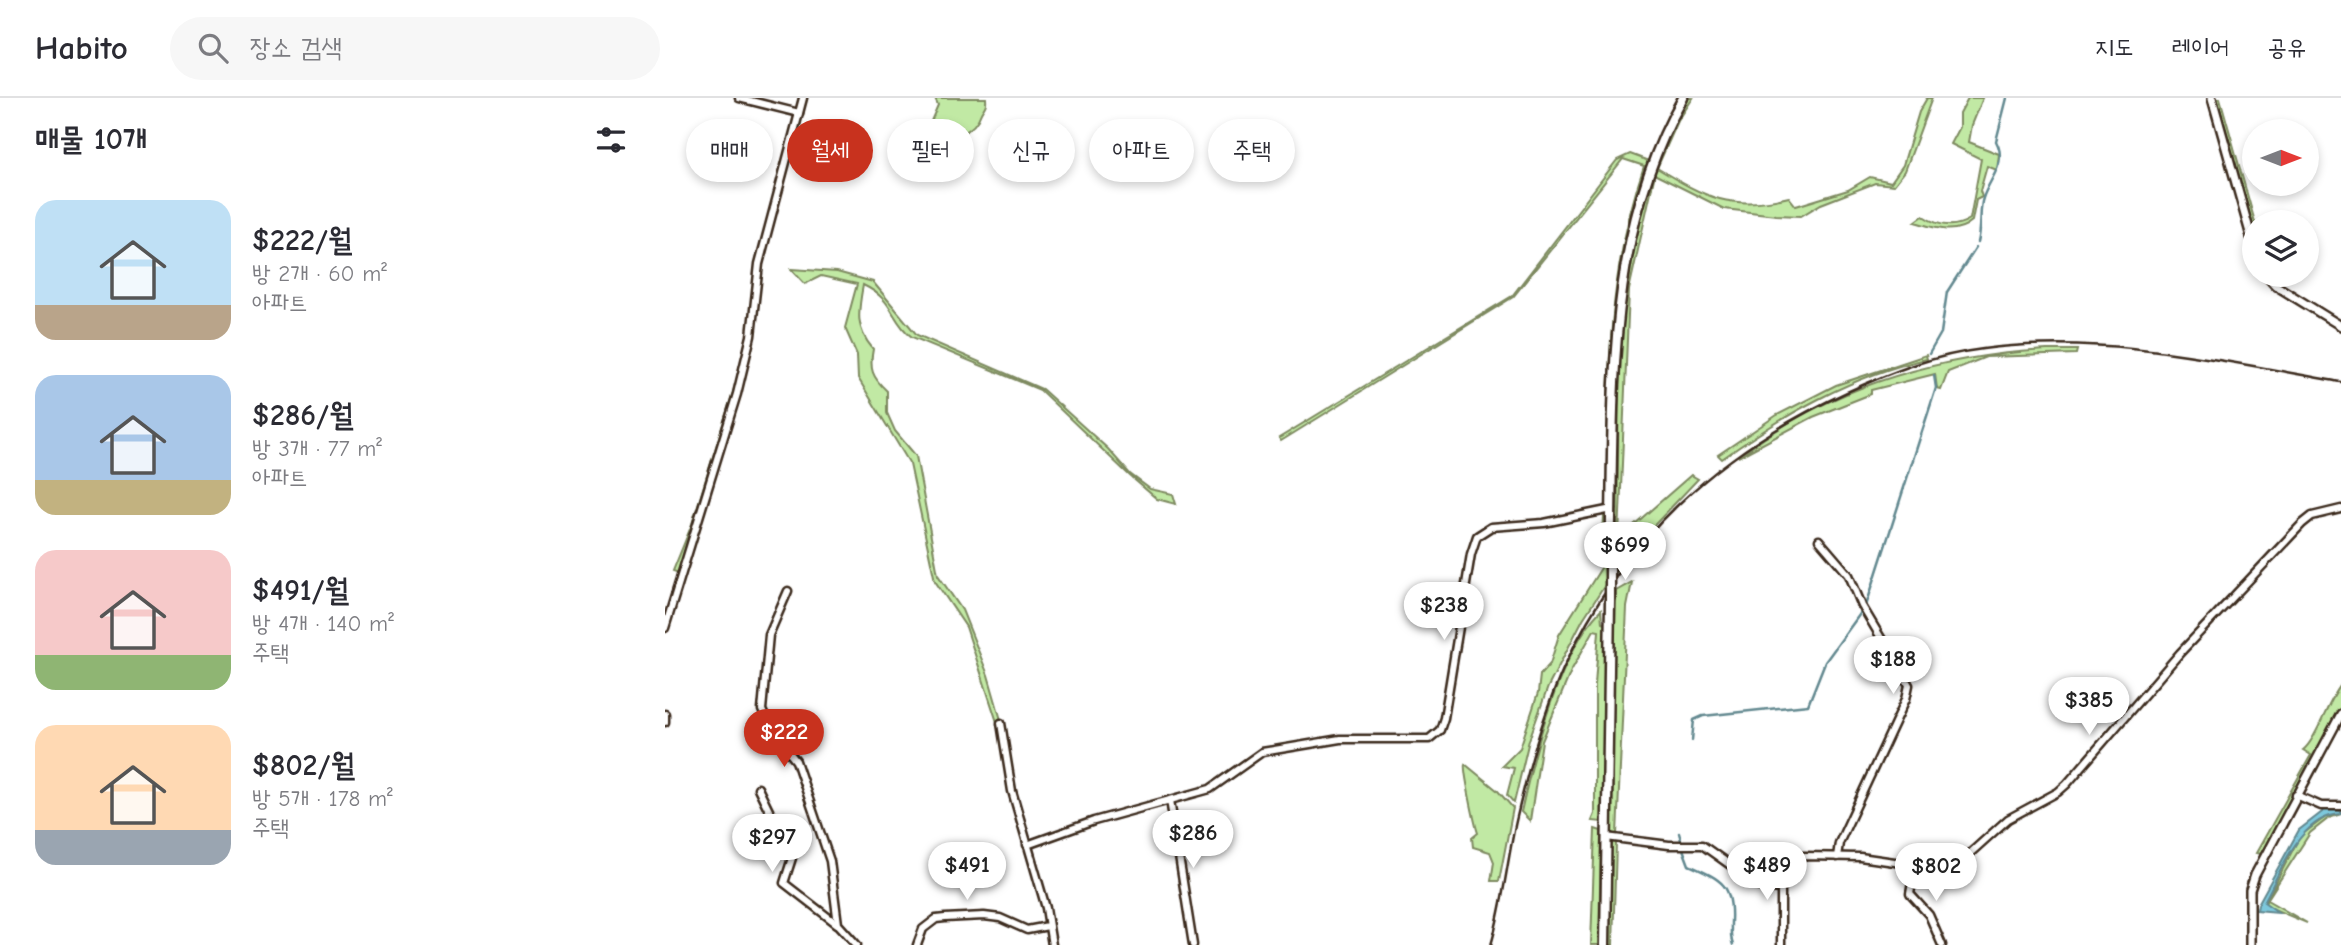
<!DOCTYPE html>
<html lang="ko">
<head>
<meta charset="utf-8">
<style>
  :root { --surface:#fff; --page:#f7f7f7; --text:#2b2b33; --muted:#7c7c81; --line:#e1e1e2; --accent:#c8321e }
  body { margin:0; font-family:"Comic Neue","Poor Story",sans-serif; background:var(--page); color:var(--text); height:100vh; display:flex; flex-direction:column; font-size:26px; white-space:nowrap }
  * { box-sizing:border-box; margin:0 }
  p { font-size:23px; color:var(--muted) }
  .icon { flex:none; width:38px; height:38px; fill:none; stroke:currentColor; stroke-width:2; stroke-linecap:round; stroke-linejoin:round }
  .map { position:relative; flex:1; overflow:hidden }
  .sheet { display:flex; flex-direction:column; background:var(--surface); width:665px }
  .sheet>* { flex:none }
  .guide { position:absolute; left:21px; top:21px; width:665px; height:63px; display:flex; gap:14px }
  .needle { width:46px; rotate:90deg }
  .tools { position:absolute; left:1577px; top:21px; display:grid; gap:14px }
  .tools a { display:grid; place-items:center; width:77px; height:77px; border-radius:50%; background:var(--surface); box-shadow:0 4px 10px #0003; font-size:35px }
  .price { position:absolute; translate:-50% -60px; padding:0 16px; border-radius:24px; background:#fff; color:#222; font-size:23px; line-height:46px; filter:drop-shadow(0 2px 4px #0008) }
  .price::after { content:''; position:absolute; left:50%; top:42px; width:21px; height:16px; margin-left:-10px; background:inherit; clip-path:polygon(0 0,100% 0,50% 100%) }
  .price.current { background:var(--accent); color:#fff }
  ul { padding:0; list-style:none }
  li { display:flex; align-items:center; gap:21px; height:175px; padding:0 35px }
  li span { display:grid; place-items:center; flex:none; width:196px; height:140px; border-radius:21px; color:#555 }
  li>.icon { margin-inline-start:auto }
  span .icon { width:84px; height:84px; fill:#fffc; stroke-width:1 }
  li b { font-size:30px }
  h2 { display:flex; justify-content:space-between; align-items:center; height:84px; padding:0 35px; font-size:30px }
  .tag { padding:0 24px; border-radius:32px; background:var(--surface); box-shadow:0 4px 10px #0003; font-size:24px; line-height:63px }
  .tag.current { background:var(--accent); color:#fff }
  header { display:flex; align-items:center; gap:42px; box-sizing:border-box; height:98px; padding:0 35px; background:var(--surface); border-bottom:2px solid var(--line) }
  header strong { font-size:33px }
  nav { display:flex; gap:38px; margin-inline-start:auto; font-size:24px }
  .search { width:490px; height:63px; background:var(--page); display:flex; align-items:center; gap:18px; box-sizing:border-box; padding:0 24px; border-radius:38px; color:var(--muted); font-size:26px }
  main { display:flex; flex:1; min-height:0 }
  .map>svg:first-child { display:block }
</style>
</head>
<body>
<header>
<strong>Habito</strong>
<div class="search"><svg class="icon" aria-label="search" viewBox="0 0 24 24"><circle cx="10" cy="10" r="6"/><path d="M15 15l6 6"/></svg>장소 검색</div>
<nav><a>지도</a><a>레이어</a><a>공유</a></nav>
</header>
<main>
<section class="sheet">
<h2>매물 10개<svg class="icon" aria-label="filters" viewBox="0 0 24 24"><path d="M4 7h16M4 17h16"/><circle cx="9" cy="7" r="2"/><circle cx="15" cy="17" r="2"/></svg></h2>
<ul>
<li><span style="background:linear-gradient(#bfe0f5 75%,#b9a48a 0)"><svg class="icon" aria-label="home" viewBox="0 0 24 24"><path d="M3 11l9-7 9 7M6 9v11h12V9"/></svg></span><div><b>$222/월</b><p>방 2개 · 60 m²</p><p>아파트</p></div></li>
<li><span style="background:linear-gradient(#a9c7e8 75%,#c2b280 0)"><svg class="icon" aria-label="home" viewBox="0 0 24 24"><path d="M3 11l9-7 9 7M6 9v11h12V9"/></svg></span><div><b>$286/월</b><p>방 3개 · 77 m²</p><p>아파트</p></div></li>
<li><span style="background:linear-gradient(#f6c9c9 75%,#8fb573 0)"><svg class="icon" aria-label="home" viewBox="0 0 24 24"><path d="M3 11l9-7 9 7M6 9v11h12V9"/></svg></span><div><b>$491/월</b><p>방 4개 · 140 m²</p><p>주택</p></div></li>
<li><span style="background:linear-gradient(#ffd9b3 75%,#9aa5b1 0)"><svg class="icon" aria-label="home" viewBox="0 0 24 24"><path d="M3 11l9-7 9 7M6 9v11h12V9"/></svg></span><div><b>$802/월</b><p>방 5개 · 178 m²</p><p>주택</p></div></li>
</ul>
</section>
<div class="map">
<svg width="1676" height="847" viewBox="0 0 1676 847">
  <rect width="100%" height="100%" fill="#fff"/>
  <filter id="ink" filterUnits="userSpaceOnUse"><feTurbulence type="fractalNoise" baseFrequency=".0143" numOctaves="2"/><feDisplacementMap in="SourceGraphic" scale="14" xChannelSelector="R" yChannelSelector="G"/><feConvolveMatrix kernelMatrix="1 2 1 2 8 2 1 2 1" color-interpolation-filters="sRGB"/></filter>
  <g filter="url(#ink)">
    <g fill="#c1e9a4" stroke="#7e8a61" stroke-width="2">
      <path d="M 270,0 L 321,0 C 322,8 319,9 316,15 C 309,36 288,40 266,42 L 267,33 L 263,33 L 263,30 L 273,7 Z"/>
      <path d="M 1022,0 L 1028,0 L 1013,23 L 992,70 C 1041,100 1066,113 1124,99 L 1131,108 L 1183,92 L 1205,79 L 1226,84 L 1238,67 L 1254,14 L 1262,0 L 1267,0 L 1240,73 L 1229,87 L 1210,85 L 1156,106 L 1136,118 L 1111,117 L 1059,111 L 985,74 Z"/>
      <path d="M 1303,0 L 1318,0 L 1307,27 L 1304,44 L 1334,56 L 1332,72 L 1322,68 L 1315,93 L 1317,99 L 1311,102 L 1307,123 C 1290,138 1269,130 1250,124 L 1258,118 C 1273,128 1289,131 1305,121 L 1316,61 L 1286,46 L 1295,29 L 1295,15 Z"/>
      <path d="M 1550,0 L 1555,0 L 1590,124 L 1589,137 Z"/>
      <path d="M 965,56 L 984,63 L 962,134 L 950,202 L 942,400 C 943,284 941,179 979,68 L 958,61 L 848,199 L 616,343 L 614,340 L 847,198 L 952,62 Z"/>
      <path d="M 985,78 L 989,80 L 964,192 L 954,440 L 1026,377 L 1033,381 L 977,440 L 952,473 L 954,250 L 963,168 Z"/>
      <path d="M 126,171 L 172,174 L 208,184 L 252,237 L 377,291 L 443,351 L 465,376 L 485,391 L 508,396 L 511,406 L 492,401 L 465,378 L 375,292 L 247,239 C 225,222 230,202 198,187 C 193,214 190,230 208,251 C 204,271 207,279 222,293 L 222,315 L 230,333 L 251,358 L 273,477 L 297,512 L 323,577 L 336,622 L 332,624 L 301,529 L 270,483 L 245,366 L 193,280 L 192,257 L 180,230 L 192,186 L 156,178 L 140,186 Z"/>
      <path d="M 85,239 L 71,295 L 14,475 L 8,473 L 27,426 Z"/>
      <path d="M 1382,252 L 1412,252 L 1411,256 L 1321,259 L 1283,274 L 1276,292 L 1272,291 L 1270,276 L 1206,292 L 1206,296 L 1148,319 L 1073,359 C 1164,289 1269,258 1382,252 Z"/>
      <path d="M 1261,257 L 1262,261 C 1187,277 1119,317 1057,361 L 1053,357 L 1112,317 L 1171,287 Z"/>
      <path d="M 939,419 L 943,423 L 940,487 L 918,521 L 883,589 L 864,642 L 849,705 L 842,697 L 849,670 L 837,668 L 855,650 L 873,595 L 875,577 L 885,566 L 894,537 L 936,470 Z"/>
      <path d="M 967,484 L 962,509 L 952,737 L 944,737 L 951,493 Z"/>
      <path d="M 936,512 L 937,525 L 940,526 L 937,724 L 927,723 L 930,716 L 930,586 L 934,533 L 929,532 L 906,573 L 877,643 L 865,723 L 856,714 C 869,656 894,554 936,512 Z"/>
      <path d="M 1676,587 L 1676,610 L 1596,756 L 1591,755 L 1646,657 L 1638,652 C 1651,642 1663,603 1676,587 Z"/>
      <path d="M 800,666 L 833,693 L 848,710 L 834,783 L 826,783 L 829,764 L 825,754 L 808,749 L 807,740 L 813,735 C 810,727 798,671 800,666 Z"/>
      <path d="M 1676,716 L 1664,720 L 1645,735 L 1602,802 L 1642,825 L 1599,807 L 1635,738 L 1662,718 Z"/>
      <path d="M 930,731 L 936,733 L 934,847 L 926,847 Z"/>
      <path d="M 945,744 L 951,745 L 948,847 L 942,847 Z"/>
    </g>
    <path fill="#7dc8dc" stroke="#638990" stroke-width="2" d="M 1661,711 L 1676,713 L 1676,716 C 1635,718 1616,773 1599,804 L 1613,814 L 1592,812 L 1593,806 L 1634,732 Z"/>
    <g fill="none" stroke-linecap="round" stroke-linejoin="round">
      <g stroke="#638990" stroke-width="2.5">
        <path d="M 1313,144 C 1317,130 1314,110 1318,100 C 1325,79 1343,65 1331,43 L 1342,0"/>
        <path d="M 1264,256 L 1276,235 L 1282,194 L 1311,149"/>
        <path d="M 1201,508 L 1271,290 L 1269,277"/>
        <path d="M 1027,642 L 1029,622 L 1038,618 L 1143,607 L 1160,564 L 1197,513"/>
        <path d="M 1014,735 L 1016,742"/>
        <path d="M 1018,751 L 1024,767 C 1057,782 1068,786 1066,824 C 1066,832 1065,840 1068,847"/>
      </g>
      <defs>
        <g id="minor">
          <path d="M 74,0 L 134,15"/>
          <path d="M 1154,442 L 1184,477 L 1197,508 L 1244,587 L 1241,601 L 1174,745 L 1172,759"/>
          <path d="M 123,493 L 104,537 L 97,612 L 106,632 L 131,663 L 165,763 L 173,826 L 192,847"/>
          <path d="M 0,530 L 72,296 L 86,238 L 94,166 L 138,0"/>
          <path d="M 0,616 L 0,624"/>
          <path d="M 336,625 L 347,693 L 381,810 L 387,847"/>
          <path d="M 93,690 L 127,760 L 119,785 L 172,826"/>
          <path d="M 1631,697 L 1656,708 L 1676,708"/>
          <path d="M 505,702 L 528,847"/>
          <path d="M 941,739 L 1004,747 L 1037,747 L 1096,789 L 1116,791"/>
          <path d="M 362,747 L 429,723 L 545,691 L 597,654 L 675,641 L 764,641 L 775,632 L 779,620 L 806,456 L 812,438 L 826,429 L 879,425 L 947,411"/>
          <path d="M 1250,767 L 1245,796 L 1264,817 L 1277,847"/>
          <path d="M 252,847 L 258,831 L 271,821 L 280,820 L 319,818 L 335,820 L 362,832 L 383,828"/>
          <path d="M 1116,847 L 1116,762 L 1139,758 L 1195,759 L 1264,769 L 1287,767 L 1302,758 L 1343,721 L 1393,694 L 1402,686 L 1515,555 L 1637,426 L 1647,418 L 1676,411"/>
        </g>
        <g id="tertiary">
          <path d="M 1547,0 L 1589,149"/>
          <path d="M 1601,177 L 1610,187 L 1676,228"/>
          <path d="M 1585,847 L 1585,792 L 1590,777 L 1676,616"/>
        </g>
        <g id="secondary">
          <path d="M 945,465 C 950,307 937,142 1018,0"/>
          <path d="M 940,847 L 945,503"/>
        </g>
      </defs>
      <use href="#minor" stroke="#3b2a1e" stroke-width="11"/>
      <use href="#tertiary" stroke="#3b2a1e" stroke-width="12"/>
      <use href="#secondary" stroke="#3b2a1e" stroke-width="13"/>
      <use href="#minor" stroke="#fff" stroke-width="6"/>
      <use href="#tertiary" stroke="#fff" stroke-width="7"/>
      <use href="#secondary" stroke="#fff" stroke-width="8"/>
      <path stroke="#3b2a1e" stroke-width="2.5" d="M 826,847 C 838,807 842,764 851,723 C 863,671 877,618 899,569 C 958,440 1054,353 1182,294 C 1226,274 1269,257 1318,251 C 1438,235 1559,263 1676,284"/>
      <defs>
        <path id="secondary-bridge" d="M 945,503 L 945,465"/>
      </defs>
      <use href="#secondary-bridge" stroke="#3b2a1e" stroke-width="13" stroke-linecap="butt"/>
      <use href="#secondary-bridge" stroke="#fff" stroke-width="8"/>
    </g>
  </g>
</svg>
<div class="tools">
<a><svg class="needle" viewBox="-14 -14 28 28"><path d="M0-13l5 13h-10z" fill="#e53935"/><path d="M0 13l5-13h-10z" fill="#7c7c81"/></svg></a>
<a><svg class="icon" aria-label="layers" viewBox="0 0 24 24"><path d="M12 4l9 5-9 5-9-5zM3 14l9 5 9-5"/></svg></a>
</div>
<b class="price" style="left:960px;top:484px">$699</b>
<b class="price" style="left:779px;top:544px">$238</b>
<b class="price" style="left:1228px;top:598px">$188</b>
<b class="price" style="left:1424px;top:639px">$385</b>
<b class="price current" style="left:119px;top:671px">$222</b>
<b class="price" style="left:528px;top:772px">$286</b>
<b class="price" style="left:107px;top:776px">$297</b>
<b class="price" style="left:302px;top:804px">$491</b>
<b class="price" style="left:1102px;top:804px">$489</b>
<b class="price" style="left:1271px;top:805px">$802</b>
<div class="guide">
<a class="tag">매매</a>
<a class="tag current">월세</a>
<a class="tag">필터</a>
<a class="tag">신규</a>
<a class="tag">아파트</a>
<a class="tag">주택</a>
</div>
</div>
</main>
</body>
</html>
